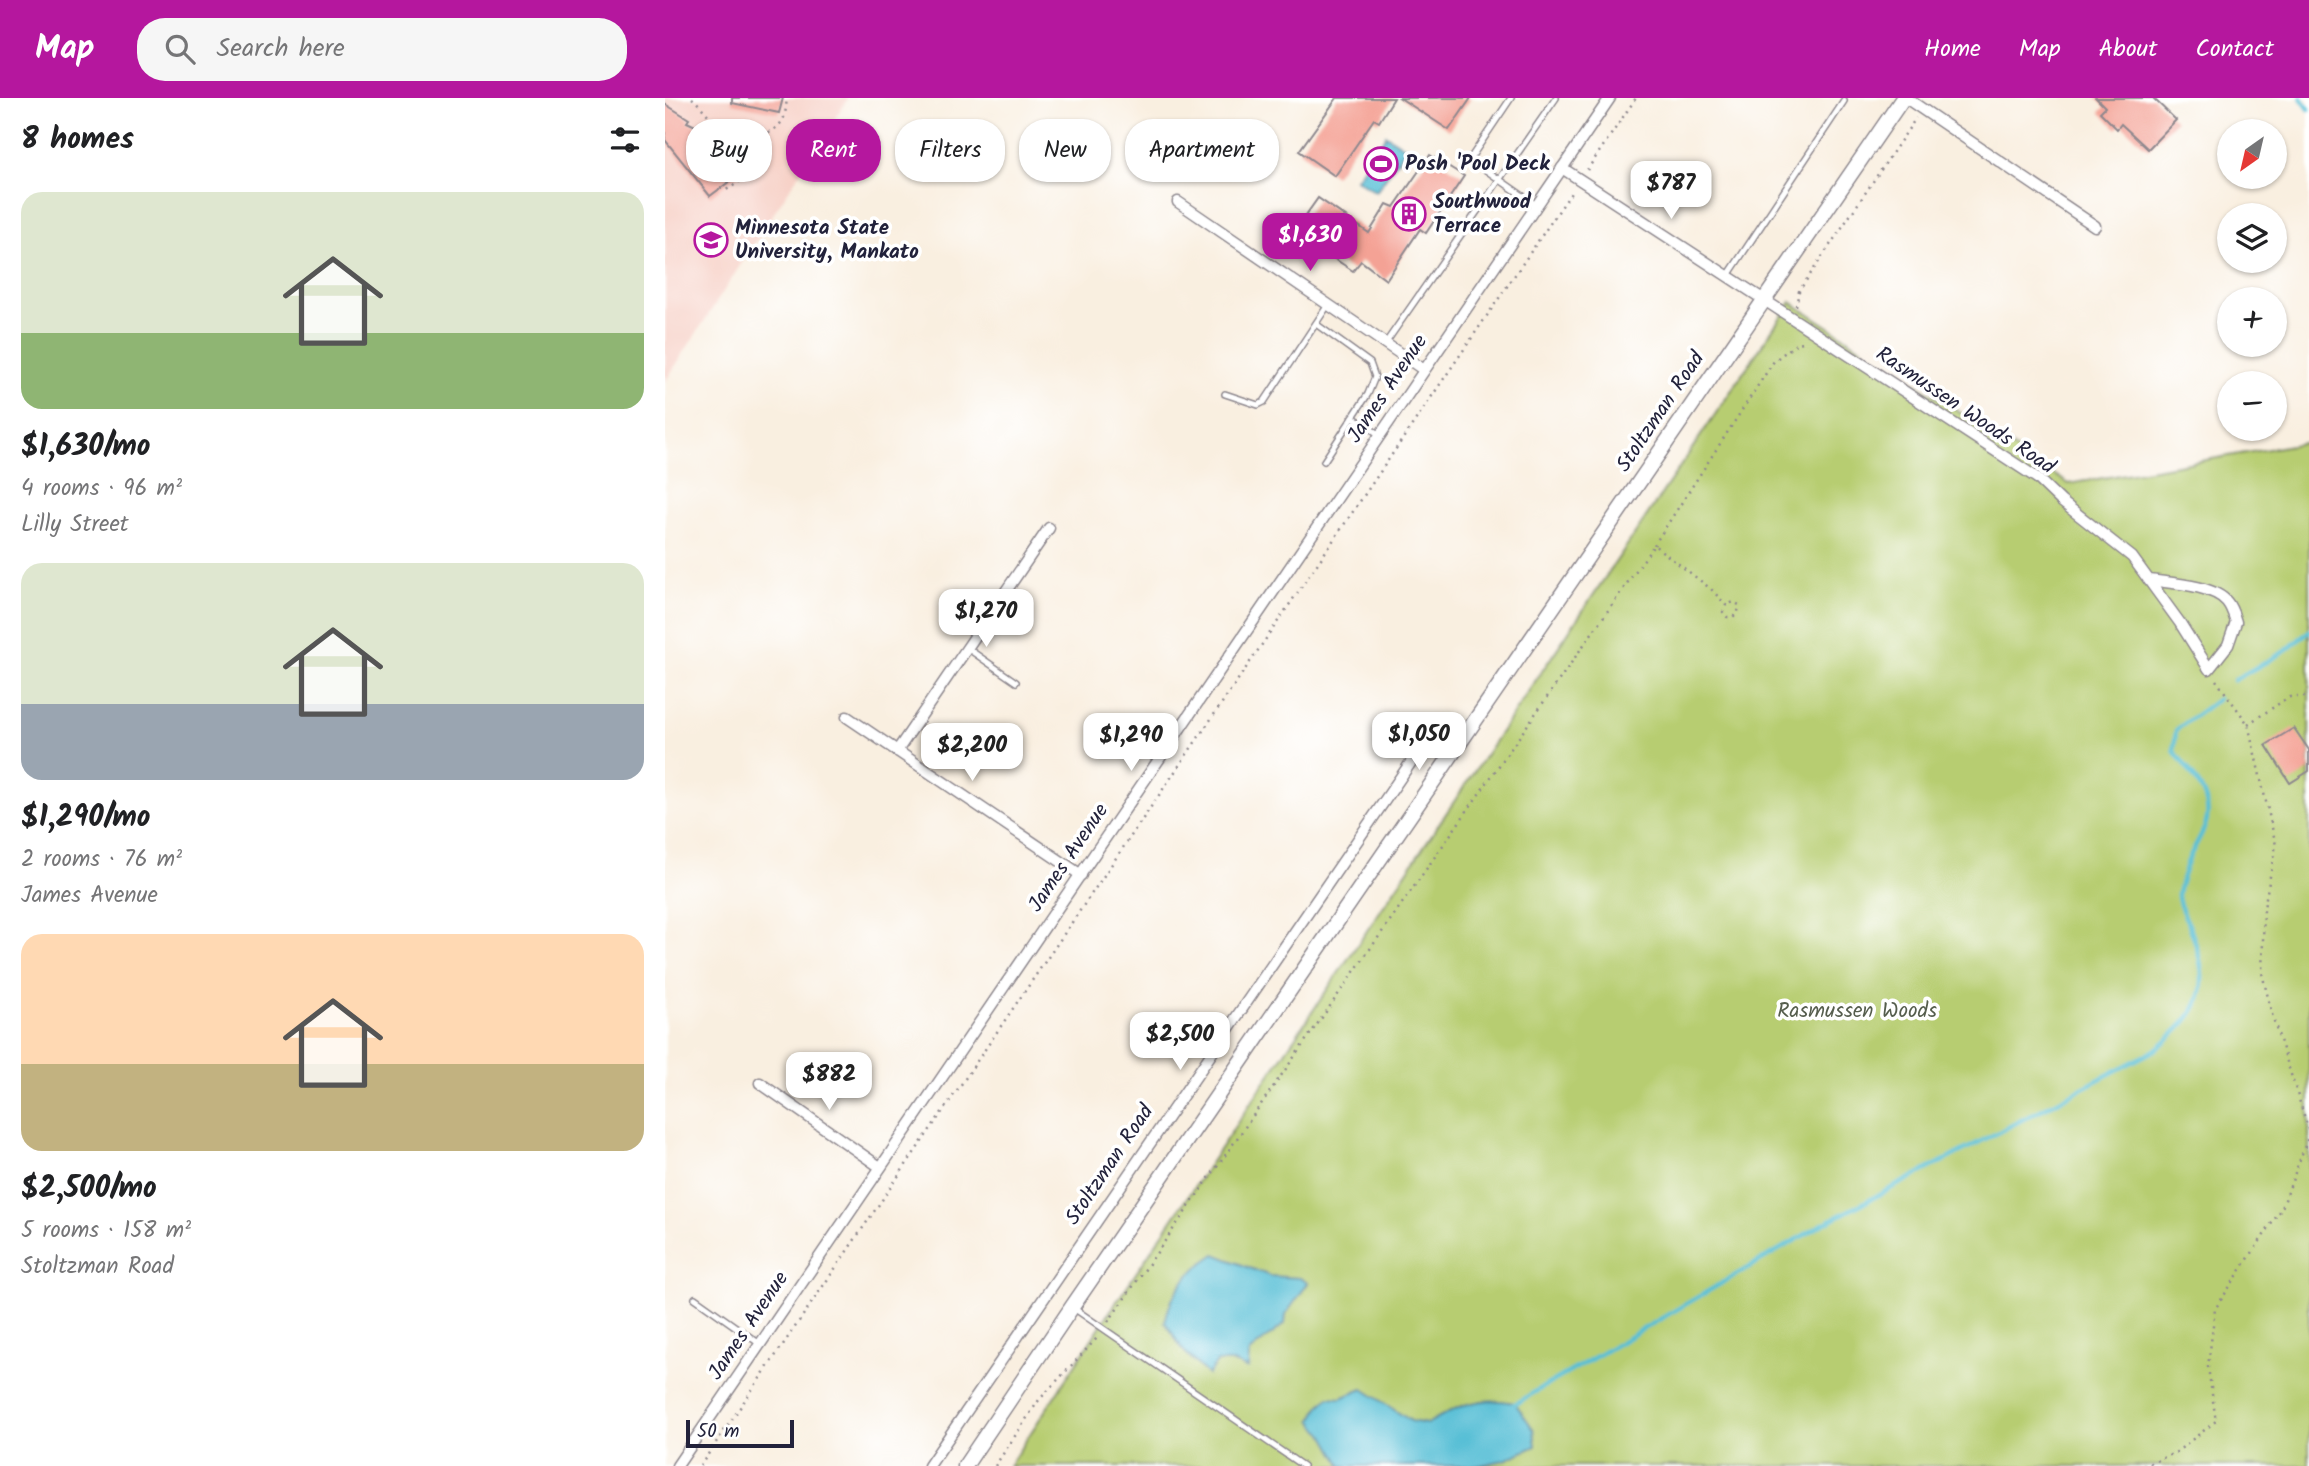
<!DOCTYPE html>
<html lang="en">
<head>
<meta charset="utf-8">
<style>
  :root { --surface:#fff; --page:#f6f6f6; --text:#202124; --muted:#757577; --accent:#b5179e }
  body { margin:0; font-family:Kalam,sans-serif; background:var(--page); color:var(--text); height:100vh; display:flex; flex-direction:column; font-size:26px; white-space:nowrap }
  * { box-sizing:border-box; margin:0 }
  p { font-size:23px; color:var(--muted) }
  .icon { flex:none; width:38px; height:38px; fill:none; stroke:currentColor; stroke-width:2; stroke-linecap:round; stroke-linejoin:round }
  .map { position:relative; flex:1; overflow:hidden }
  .side { display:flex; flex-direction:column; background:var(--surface); width:665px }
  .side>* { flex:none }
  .top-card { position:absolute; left:21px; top:21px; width:665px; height:63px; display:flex; gap:14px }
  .needle { width:46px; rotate:214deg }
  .controls { position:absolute; left:1552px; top:21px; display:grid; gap:14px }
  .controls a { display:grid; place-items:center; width:70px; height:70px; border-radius:50%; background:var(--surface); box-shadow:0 2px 5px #0004; font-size:35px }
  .scale { position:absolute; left:21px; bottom:18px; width:108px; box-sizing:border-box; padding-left:7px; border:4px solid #22223b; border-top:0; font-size:19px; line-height:24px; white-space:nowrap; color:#22223b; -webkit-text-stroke:5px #fff; paint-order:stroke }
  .price { position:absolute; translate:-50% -60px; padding:0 16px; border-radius:14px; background:#fff; color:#222; font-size:23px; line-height:46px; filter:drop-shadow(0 2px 4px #0008) }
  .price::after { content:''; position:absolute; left:50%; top:42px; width:21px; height:16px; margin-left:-10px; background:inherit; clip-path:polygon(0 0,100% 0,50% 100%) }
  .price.on { background:var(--accent); color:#fff }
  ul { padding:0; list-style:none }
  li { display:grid; align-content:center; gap:14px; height:371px; padding:0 21px }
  li span { display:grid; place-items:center; height:217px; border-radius:21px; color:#555 }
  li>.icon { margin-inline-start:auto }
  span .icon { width:126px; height:126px; fill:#fffc; stroke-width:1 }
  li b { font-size:30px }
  h2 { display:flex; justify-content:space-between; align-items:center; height:84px; padding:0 21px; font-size:30px }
  .chip { padding:0 24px; border-radius:28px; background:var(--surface); box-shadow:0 2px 5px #0004; font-size:24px; line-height:63px }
  .chip.on { background:var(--accent); color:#fff }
  header { display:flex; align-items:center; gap:42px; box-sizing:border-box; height:98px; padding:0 35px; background:var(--accent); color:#fff }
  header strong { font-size:33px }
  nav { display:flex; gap:38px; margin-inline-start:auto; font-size:24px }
  .search { width:490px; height:63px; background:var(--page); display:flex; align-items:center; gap:18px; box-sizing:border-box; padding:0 24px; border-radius:28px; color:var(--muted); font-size:26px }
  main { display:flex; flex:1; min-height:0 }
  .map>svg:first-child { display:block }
</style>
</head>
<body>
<header>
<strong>Map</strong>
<div class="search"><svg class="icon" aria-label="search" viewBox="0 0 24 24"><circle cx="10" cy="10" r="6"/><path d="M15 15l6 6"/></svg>Search here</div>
<nav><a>Home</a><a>Map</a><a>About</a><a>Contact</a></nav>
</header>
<main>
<section class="side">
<h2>8 homes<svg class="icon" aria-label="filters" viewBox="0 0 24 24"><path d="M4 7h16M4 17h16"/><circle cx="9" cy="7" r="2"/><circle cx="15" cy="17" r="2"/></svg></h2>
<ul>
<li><span style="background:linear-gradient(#dfe7d0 65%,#8fb573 0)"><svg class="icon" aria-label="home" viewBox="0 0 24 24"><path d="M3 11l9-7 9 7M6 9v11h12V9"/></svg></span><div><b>$1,630/mo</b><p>4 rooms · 96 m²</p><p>Lilly Street</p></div></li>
<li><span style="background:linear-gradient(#dfe7d0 65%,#9aa5b1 0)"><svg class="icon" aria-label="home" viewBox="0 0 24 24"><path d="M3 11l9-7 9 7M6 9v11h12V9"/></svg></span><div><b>$1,290/mo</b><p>2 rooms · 76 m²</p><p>James Avenue</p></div></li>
<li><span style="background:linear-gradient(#ffd9b3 60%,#c2b280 0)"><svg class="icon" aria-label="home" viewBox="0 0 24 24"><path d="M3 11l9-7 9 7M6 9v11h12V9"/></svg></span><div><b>$2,500/mo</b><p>5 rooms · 158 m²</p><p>Stoltzman Road</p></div></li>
</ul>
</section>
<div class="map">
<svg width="1644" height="1368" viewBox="0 0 1644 1368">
  <rect width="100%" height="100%" fill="#fff"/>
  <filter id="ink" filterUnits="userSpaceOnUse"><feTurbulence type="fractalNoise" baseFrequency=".0143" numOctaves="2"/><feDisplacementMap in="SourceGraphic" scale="14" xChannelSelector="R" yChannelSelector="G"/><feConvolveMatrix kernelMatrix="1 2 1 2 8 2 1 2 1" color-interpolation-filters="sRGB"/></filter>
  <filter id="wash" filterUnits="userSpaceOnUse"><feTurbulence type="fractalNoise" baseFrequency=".00686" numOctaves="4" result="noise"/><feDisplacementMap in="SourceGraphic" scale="28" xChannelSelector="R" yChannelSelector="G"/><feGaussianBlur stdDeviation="1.57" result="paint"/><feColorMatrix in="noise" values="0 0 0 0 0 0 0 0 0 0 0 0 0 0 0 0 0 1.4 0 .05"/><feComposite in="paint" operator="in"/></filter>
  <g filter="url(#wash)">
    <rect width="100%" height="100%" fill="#f9efe0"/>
    <path fill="#f7d1c7" d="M 0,0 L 183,0 L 0,284 Z"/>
    <path fill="#b7cd71" stroke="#6c7856" stroke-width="2" d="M 1126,204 L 1404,386 L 1644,344 L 1644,1368 L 344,1368 L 438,1224 Z"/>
    <g fill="#58bfd6" stroke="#3d7088" stroke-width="2">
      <path d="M 721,37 L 741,50 L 711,94 L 691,81 Z"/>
      <path d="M 550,1156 L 605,1178 L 635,1180 L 643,1185 L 621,1216 L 620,1226 L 584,1254 L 583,1271 L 568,1264 L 552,1264 L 543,1277 L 518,1252 L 500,1224 C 506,1193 524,1173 550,1156 Z"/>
      <path d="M 698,1291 L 746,1323 L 762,1326 C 792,1308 814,1297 850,1305 L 869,1332 L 871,1348 L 840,1362 L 811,1368 L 677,1368 L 662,1341 L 647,1322 L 655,1308 L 664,1299 L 676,1300 Z"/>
    </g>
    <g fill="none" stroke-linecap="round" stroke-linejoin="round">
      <g stroke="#58bfd6" stroke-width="4.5">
        <path d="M 1636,0 L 1644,11"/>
        <path d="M 1569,582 L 1622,552 L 1644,533"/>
        <path d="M 846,1308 L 1160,1125 L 1490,952 C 1538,912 1548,893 1526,832 C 1523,823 1513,808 1513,798 C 1513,790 1518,779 1520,772 C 1524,755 1534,744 1540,728 C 1551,700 1525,674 1509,653 L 1511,632 L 1553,601"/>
      </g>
    </g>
    <g id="blocks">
      <g fill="#f4a295">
        <path d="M 67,0 L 118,0 L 114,15 L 67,5 Z"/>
        <path d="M 672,0 L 729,0 L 714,24 L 709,21 L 670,78 L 634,53 Z"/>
        <path d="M 735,0 L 806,0 L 784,32 Z"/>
        <path d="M 1431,0 L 1488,0 L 1511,22 L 1483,51 L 1456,26 L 1452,31 L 1435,14 L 1440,9 Z"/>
        <path d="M 0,6 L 24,21 L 22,24 L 37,31 L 42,40 L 45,38 L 73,77 L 45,98 L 0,42 Z"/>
        <path d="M 765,57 L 799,78 L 761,135 L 755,131 L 721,182 L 696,163 L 688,173 L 629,134 L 653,100 L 704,135 L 722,106 L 729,109 Z"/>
        <path d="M 1629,630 L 1644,652 L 1644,673 L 1625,685 L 1601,647 Z"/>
      </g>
    </g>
  </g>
  <g filter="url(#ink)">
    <use href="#blocks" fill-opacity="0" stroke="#8e888e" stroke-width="2"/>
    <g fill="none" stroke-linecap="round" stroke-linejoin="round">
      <defs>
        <g id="service">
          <path d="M 846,0 L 805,61 L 871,107"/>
          <path d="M 1062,179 L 1179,3"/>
          <path d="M 651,226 L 705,265 L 710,279 L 703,296 L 659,363"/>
          <path d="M 720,246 L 891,0"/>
          <path d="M 560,296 L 593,307 L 599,304 L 663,207"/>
          <path d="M 688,319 L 715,337"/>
          <path d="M 302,550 L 351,584"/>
          <path d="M 30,1200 L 95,1246"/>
          <path d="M 407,1209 L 638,1368"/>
        </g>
        <g id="minor">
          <path d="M 1241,0 L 1430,128"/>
          <path d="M 897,70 L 1372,380 L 1397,404 L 1467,459 L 1515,525 L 1544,571 L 1563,547 L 1571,524 C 1569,518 1567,510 1562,504 C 1549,487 1505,485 1484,482"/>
          <path d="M 513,104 L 759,272"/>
          <path d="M 182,619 L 416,777"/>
          <path d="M 232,653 L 384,430"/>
          <path d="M 95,985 L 215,1069"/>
          <path d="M 12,1368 L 945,0"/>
          <path d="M 264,1368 L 755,651 L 760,645 L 770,642 L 790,653"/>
        </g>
        <path id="tertiary" d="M 300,1368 L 407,1209 L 1238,0"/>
      </defs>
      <use href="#service" stroke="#8e888e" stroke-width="8"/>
      <use href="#minor" stroke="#8e888e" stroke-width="13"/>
      <use href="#tertiary" stroke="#8e888e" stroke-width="17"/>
      <g stroke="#8e888e" stroke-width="2.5" stroke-dasharray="2 5" stroke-linecap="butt">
        <path d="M 27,0 C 38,9 46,23 58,31 C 76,42 106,41 118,22 C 121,15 121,7 122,0"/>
        <path d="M 72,38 L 84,49 L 90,38"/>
        <path d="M 922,72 L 971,0"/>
        <path d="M 55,90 L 61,92 C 84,79 87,75 84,49"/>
        <path d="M 1131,208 L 1134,193 L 1251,20"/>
        <path d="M 989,447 L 1109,263 L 1132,245 L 1139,244"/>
        <path d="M 1551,582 L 1583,626 L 1611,747 L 1599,810 L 1597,875 L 1608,920 L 1644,1033"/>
        <path d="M 1583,626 L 1624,599 L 1644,599"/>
        <path d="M 443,1224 L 989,447 L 1046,491 L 1061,507 L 1058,514 L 1062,519 L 1068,519 L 1073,514 L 1074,507 L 1069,504 L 1061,507"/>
        <path d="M 35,1368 L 908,92"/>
        <path d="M 330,1368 L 374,1302 L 434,1238"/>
        <path d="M 1478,1368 L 1510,1355 L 1551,1323 L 1543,1269 L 1550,1211 L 1617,1110 L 1644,1037"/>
      </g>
      <use href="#service" stroke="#fff" stroke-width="5"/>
      <use href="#minor" stroke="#fff" stroke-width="10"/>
      <use href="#tertiary" stroke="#fff" stroke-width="14"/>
    </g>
  </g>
  <defs>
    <symbol id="stadium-ring" viewBox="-11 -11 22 22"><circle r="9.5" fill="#fff" stroke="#b5179e" stroke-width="1.5"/><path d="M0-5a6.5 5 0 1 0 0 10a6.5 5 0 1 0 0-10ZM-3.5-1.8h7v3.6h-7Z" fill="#b5179e"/></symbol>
    <symbol id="building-ring" viewBox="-11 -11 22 22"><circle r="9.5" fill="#fff" stroke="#b5179e" stroke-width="1.5"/><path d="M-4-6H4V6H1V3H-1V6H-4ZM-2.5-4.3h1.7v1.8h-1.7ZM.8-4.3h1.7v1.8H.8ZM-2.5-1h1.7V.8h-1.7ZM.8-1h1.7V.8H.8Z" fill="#b5179e"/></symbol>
    <symbol id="university-ring" viewBox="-11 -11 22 22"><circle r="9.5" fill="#fff" stroke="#b5179e" stroke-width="1.5"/><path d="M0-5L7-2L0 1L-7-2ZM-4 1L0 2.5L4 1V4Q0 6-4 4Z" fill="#b5179e"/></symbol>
  </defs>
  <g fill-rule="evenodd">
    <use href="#stadium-ring" x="697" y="47" width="38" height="38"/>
    <use href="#building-ring" x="725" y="97" width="38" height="38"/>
    <use href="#university-ring" x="27" y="123" width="38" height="38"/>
  </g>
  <g text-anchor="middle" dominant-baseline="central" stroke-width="7" stroke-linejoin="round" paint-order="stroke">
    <g font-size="21" font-weight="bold" fill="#22223b" stroke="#fff" text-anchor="start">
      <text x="740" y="66">Posh 'Pool Deck</text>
      <text x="768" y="104">Southwood<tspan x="768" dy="24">Terrace</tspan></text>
      <text x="70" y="130">Minnesota State<tspan x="70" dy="24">University, Mankato</tspan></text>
    </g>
    <g font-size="21" fill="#22223b" stroke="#fff">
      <text transform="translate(723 291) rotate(-56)">James Avenue</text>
      <text transform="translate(1300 313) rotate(34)">Rasmussen Woods Road</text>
      <text transform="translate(996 314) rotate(-56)">Stoltzman Road</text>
      <text transform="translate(404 760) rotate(-56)">James Avenue</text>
      <text transform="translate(445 1067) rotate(-56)">Stoltzman Road</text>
      <text transform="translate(84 1228) rotate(-56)">James Avenue</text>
    </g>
    <g font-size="21" fill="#565e4e" stroke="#fff">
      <text x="1192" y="913">Rasmussen Woods</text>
    </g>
  </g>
</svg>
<div class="controls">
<a><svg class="needle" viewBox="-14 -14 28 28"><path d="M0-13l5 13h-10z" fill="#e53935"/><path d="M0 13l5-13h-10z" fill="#757577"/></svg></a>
<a><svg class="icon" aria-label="layers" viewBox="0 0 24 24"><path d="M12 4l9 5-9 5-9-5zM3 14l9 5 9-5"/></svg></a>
<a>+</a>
<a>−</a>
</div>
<div class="scale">50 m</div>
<b class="price" style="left:1006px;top:123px">$787</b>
<b class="price on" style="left:645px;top:175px">$1,630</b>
<b class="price" style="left:321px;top:551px">$1,270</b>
<b class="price" style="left:754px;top:674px">$1,050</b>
<b class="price" style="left:466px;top:675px">$1,290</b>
<b class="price" style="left:307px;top:685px">$2,200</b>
<b class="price" style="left:515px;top:974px">$2,500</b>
<b class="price" style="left:164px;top:1014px">$882</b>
<div class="top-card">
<a class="chip">Buy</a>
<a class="chip on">Rent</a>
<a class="chip">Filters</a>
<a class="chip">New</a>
<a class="chip">Apartment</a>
</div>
</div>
</main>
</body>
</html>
